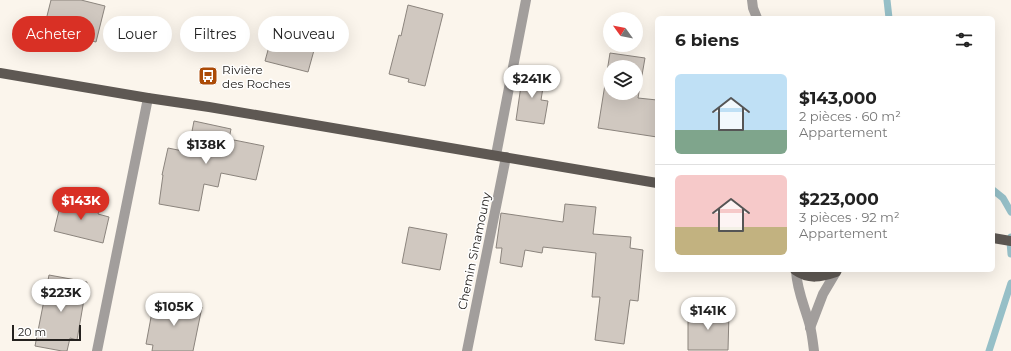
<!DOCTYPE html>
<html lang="fr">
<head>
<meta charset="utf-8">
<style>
  :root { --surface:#fff; --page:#f2f2f2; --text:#222; --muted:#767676; --line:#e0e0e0; --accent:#d93025 }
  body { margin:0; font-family:Montserrat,sans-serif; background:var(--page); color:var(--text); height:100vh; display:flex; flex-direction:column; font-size:15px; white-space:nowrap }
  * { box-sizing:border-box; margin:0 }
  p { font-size:13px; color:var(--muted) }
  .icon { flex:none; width:22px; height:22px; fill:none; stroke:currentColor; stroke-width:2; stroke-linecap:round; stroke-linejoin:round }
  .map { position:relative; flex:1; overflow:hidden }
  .panel { position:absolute; left:655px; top:16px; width:340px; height:256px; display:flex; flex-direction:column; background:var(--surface); border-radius:6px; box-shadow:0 4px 16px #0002 }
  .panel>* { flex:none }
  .banner { position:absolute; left:12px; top:16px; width:380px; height:36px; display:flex; gap:8px }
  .needle { width:26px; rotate:303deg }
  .fabs { position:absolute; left:603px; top:12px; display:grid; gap:8px }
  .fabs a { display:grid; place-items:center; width:40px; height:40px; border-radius:50%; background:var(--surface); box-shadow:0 4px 16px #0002; font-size:20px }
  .scale { position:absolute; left:12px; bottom:10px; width:69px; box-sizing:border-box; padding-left:4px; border:2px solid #25221f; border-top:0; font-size:11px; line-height:14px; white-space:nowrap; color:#25221f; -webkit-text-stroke:3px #fff; paint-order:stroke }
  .price { position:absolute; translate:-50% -34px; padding:0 9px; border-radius:14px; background:#fff; color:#222; font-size:13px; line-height:26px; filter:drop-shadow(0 1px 2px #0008) }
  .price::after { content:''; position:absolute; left:50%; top:24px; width:12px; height:9px; margin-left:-6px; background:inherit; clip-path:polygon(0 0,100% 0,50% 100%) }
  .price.active { background:var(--accent); color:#fff }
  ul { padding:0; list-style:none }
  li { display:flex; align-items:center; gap:12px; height:100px; padding:0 20px }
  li+li { border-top:1px solid var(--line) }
  li span { display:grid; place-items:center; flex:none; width:112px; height:80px; border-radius:6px; color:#555 }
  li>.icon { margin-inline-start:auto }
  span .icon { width:48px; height:48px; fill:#fffc; stroke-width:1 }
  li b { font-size:17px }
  h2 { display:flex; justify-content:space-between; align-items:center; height:48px; padding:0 20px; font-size:17px }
  .chip { padding:0 14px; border-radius:18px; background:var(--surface); box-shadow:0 4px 16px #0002; font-size:14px; line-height:36px }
  .chip.active { background:var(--accent); color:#fff }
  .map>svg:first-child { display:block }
</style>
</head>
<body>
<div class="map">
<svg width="1011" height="351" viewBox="0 0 1011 351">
  <rect width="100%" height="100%" fill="#fbf5ec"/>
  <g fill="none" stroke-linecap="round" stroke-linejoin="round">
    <g stroke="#96bfc7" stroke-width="7">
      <path d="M 887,0 L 889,18"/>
      <path d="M 993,190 L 1003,198 L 1011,212"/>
      <path d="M 1011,237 L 1010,242 L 1011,254"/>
      <path d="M 989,351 L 1011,283"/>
    </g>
  </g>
  <g fill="#d0c8c0" stroke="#8b847d" fill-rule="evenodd">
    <path d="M 51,0 L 81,0 L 105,6 L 96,42 L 67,35 L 69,29 L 45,24 Z"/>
    <path d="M 408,5 L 443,14 L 425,86 L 408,82 L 409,79 L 389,74 L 399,35 L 401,36 Z"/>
    <path d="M 273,32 L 316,43 L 308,72 L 265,61 Z"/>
    <path d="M 610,53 L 645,58 L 638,98 L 657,100 L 657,137 L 598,128 ZM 610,67 L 636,67 L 636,93 L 610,93 Z"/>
    <path d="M 523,72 L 545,75 L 541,100 L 548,101 L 544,124 L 516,120 Z"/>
    <path d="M 194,121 L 231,129 L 229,139 L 264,146 L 256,180 L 221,173 L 218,187 L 204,184 L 199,211 L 159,204 L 163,175 L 162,175 L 168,148 L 188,152 Z"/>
    <path d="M 62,198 L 100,207 L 98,214 L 109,217 L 103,243 L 54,231 Z"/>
    <path d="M 565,204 L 596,207 L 593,234 L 631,237 L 630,248 L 643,250 L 638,301 L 630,300 L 624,344 L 595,340 L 600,297 L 592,297 L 596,253 L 543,247 L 542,253 L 525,250 L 522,267 L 500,263 L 502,248 L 496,248 L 501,213 L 563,222 Z"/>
    <path d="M 409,227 L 447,234 L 440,270 L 402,263 Z"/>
    <path d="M 49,275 L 87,282 L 77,340 L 70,338 L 67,351 L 62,351 L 35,346 Z"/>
    <path d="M 161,299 L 202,307 L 193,351 L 152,351 L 153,345 L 146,344 L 152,312 L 159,314 Z"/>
    <path d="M 688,312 L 729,313 L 728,350 L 688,350 Z"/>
  </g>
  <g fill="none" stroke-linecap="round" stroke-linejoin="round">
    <g stroke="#a29e9c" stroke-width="10">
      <path d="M 752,0 L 753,8 L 757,18"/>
      <path d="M 496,155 L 526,0"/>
      <path d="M 796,271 C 797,291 805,307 810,326 C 812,334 813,343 814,351"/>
      <path d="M 810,328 L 823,294 L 836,272"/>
      <path d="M 97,351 L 148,98"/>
      <path d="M 467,351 L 506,157"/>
    </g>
    <g stroke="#5e5853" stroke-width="10">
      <path d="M 0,73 L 148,98 L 209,107 L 657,183"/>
      <path d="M 993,238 L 1011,241"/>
      <path d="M 795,270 C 809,280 821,277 836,272 L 837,270"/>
    </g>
  </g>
  <defs>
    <symbol id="bus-square" viewBox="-11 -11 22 22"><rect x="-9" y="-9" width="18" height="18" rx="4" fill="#ac4b07" stroke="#fff"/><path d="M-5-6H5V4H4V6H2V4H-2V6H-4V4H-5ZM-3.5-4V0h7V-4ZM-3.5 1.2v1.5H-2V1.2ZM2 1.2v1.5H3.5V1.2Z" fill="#fff"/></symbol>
  </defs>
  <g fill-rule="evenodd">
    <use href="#bus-square" x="197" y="65" width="22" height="22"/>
  </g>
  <g text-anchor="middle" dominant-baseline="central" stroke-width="3" stroke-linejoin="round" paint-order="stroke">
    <g font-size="12" fill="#25221f" stroke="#fff" text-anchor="start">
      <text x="222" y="69">Rivière<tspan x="222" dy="14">des Roches</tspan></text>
    </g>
    <g font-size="12" fill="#25221f" stroke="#fff">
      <text transform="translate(474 251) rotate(-78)">Chemin Sinamouny</text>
    </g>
  </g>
</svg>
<div class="fabs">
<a><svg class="needle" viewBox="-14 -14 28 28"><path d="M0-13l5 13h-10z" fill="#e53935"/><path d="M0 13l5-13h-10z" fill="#767676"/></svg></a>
<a><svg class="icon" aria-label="layers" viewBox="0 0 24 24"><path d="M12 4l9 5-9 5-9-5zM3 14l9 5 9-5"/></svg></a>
</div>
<div class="scale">20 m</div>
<b class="price" style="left:532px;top:99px">$241K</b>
<b class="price" style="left:206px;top:165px">$138K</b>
<b class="price active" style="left:81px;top:221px">$143K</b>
<b class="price" style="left:61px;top:313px">$223K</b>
<b class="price" style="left:174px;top:327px">$105K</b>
<b class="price" style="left:708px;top:331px">$141K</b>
<div class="banner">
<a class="chip active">Acheter</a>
<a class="chip">Louer</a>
<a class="chip">Filtres</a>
<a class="chip">Nouveau</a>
</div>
<section class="panel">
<h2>6 biens<svg class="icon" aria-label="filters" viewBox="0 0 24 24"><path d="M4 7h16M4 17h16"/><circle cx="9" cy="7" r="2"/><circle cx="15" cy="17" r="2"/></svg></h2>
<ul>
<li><span style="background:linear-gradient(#bfe0f5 70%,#7fa58c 0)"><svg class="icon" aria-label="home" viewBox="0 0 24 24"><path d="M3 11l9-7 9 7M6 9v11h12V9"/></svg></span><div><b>$143,000</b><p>2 pièces · 60 m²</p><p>Appartement</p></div></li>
<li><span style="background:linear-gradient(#f6c9c9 65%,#c2b280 0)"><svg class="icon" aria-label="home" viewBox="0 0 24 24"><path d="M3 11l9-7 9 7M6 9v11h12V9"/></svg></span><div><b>$223,000</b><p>3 pièces · 92 m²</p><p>Appartement</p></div></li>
</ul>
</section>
</div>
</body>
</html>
